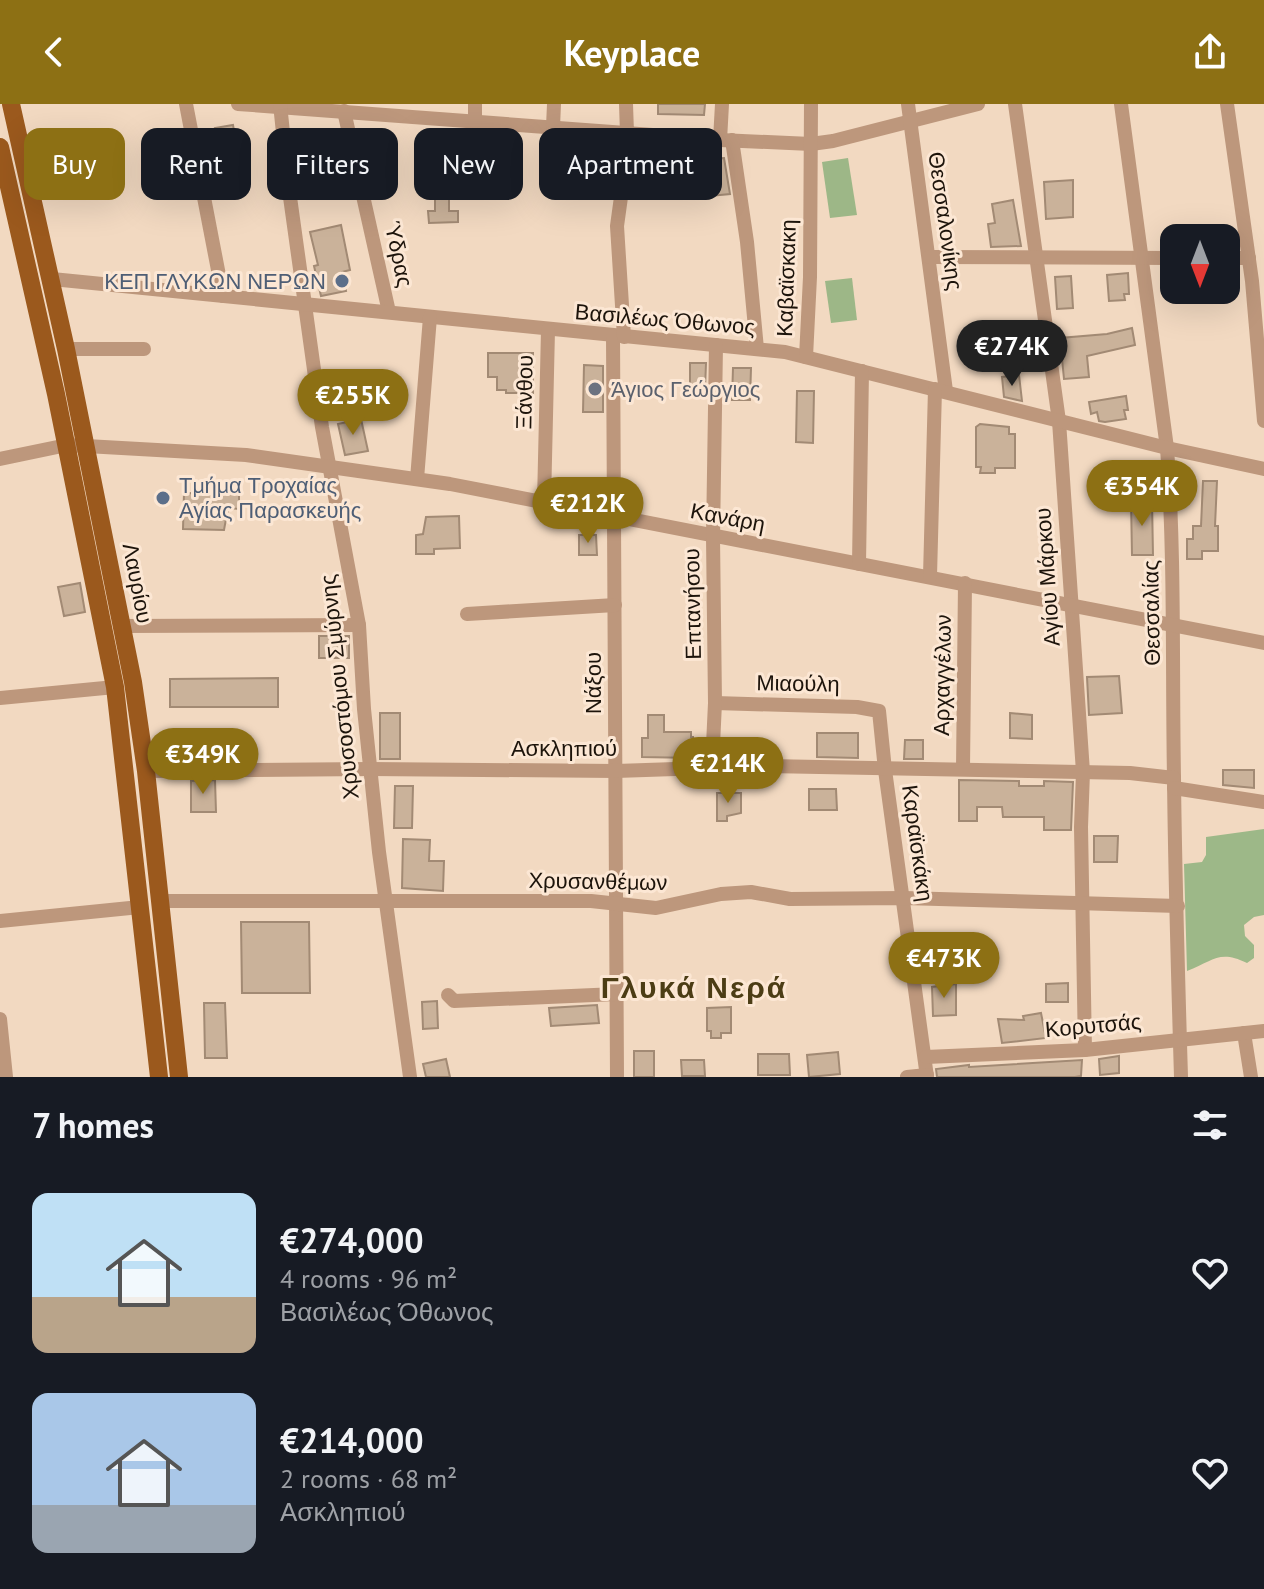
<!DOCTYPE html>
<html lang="en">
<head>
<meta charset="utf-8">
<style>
  :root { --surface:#171b24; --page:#20242c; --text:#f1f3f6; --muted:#9ea1a6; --accent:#8d7014 }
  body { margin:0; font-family:"PT Sans",sans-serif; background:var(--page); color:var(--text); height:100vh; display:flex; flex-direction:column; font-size:30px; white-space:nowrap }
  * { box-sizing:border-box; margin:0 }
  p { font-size:26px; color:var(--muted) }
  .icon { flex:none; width:44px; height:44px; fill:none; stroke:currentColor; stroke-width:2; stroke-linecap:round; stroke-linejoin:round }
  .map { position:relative; height:973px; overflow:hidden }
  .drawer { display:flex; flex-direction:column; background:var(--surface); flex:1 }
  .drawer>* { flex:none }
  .hud { position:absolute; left:24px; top:24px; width:800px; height:72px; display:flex; gap:16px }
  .needle { width:52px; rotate:180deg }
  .fabs { position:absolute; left:1160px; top:120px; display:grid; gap:16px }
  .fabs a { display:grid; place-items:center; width:80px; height:80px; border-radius:16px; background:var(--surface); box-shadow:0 8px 32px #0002; font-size:40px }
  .price { position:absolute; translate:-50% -68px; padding:0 18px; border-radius:28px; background:var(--accent); color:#fff; font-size:26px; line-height:52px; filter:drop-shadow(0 2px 4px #0008) }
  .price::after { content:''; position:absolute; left:50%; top:48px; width:24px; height:18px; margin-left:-12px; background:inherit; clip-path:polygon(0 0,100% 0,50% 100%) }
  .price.selected { background:#222; color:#fff }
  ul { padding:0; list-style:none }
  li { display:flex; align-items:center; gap:24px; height:200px; padding:0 32px }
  li span { display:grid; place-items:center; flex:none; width:224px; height:160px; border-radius:16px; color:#555 }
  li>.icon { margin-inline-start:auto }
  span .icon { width:96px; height:96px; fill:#fffc; stroke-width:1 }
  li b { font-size:34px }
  h2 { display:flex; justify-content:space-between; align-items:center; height:96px; padding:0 32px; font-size:34px }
  .chip { padding:0 28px; border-radius:16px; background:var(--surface); box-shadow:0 8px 32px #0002; font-size:28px; line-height:72px }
  .chip.selected { background:var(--accent); color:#fff }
  header { display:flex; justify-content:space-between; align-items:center; height:104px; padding:0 32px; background:var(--accent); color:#fff; font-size:36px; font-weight:700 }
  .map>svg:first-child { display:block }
</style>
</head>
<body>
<header><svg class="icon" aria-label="back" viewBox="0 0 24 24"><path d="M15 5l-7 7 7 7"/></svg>Keyplace<svg class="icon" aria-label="share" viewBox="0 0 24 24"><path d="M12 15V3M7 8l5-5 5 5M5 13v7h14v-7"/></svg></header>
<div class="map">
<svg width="1264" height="973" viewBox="0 0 1264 973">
  <rect width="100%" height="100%" fill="#f2d9c1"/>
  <g fill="#9db787">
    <path d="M 848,54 L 857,111 L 830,114 L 822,58 Z"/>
    <path d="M 852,174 L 857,216 L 831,219 L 825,177 Z"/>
  </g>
  <path fill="#9db888" d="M 1264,725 L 1264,811 L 1254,813 L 1244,821 L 1245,832 L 1254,841 L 1254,854 L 1247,859 C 1219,845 1213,857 1187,867 L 1184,760 L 1202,758 L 1206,751 L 1206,733 Z"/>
  <g fill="#cab29a" stroke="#a28a74" stroke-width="2">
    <path d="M 658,0 L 705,0 L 704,11 L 658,10 Z"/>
    <path d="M 233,21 L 237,43 L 220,46 L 215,24 Z"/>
    <path d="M 724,54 L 730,90 L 710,92 L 707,55 Z"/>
    <path d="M 1073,76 L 1073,113 L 1046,115 L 1044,78 Z"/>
    <path d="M 435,92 L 449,92 L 449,107 L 458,107 L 458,118 L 429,119 L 428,107 L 435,107 Z"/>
    <path d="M 1013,96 L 1021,142 L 991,143 L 988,120 L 995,119 L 992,100 Z"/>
    <path d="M 341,121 L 350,166 L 342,168 L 346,187 L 321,192 L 314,162 L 318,161 L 310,128 Z"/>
    <path d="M 1128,169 L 1129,190 L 1124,190 L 1125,196 L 1109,197 L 1107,171 Z"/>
    <path d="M 1071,172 L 1073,204 L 1057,205 L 1055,173 Z"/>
    <path d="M 1029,219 L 1035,257 L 1011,261 L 1005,222 Z"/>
    <path d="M 1132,224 L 1135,241 L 1087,252 L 1089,273 L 1064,275 L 1060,234 L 1107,230 Z"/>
    <path d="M 488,249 L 533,249 L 533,289 L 506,289 L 506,286 L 497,286 L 497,273 L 488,273 Z"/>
    <path d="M 690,259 L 706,259 L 705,285 L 690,285 Z"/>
    <path d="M 584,261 L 603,262 L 603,308 L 583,308 Z"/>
    <path d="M 733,264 L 751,264 L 750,296 L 732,296 Z"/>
    <path d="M 1019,271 L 1022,297 L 1004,293 L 1002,273 Z"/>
    <path d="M 797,287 L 814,287 L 813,339 L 796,338 Z"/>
    <path d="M 1126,292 L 1128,306 L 1124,306 L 1126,315 L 1105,318 L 1099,317 L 1097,308 L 1091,310 L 1089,298 Z"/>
    <path d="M 361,315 L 368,347 L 345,351 L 338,320 Z"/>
    <path d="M 980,320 L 1009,323 L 1009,330 L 1015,330 L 1015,364 L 995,364 L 995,369 L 980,369 L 981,363 L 976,363 L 976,323 Z"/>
    <path d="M 1203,377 L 1217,377 L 1215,422 L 1218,422 L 1218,447 L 1202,447 L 1202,455 L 1187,455 L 1187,435 L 1193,435 L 1193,422 L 1201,422 Z"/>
    <path d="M 184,389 L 239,390 L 239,405 L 228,404 L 224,426 L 183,425 Z"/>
    <path d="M 1131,396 L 1152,397 L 1153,451 L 1132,451 Z"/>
    <path d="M 459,412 L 460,444 L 434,445 L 434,450 L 416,450 L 416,431 L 423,430 L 426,413 Z"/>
    <path d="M 579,431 L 596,431 L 597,451 L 579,451 Z"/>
    <path d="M 80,479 L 85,508 L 64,512 L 58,483 Z"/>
    <rect x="319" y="532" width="30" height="22"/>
    <path d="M 1119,572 L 1122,609 L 1089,611 L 1087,573 Z"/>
    <path d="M 278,574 L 278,603 L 170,603 L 170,575 Z"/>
    <rect x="380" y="609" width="20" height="46"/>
    <path d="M 1010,609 L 1032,611 L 1032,635 L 1010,634 Z"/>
    <path d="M 648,611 L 664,611 L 664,628 L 691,628 L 691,633 L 693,633 L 694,654 L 642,653 L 642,634 L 648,634 Z"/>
    <path d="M 817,629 L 858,629 L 858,654 L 817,653 Z"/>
    <path d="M 905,636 L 923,636 L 923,655 L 904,655 Z"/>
    <path d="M 1223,666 L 1254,666 L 1254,684 L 1223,681 Z"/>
    <path d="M 215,676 L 216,708 L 191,708 L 191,677 Z"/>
    <path d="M 959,676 L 1019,677 L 1019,682 L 1044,682 L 1044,677 L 1073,678 L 1071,726 L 1044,726 L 1044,713 L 1003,713 L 1002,703 L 977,703 L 977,717 L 959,717 Z"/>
    <path d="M 395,682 L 413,682 L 412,724 L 394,724 Z"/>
    <path d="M 809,685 L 836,685 L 837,706 L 809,706 Z"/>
    <path d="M 717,689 L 741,689 L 741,709 L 727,712 L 727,717 L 717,717 Z"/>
    <path d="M 1094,732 L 1118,732 L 1117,758 L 1094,758 Z"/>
    <path d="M 403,735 L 430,736 L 429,757 L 444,757 L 443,787 L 402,784 Z"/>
    <path d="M 241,818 L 309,818 L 310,889 L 242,889 Z"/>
    <path d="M 1068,879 L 1068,898 L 1046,898 L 1046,880 Z"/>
    <path d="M 956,880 L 956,911 L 933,912 L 932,883 Z"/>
    <path d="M 437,897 L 438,924 L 423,925 L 422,898 Z"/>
    <path d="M 204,899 L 225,899 L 227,954 L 205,954 Z"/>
    <path d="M 597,901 L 599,919 L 551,922 L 549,904 Z"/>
    <path d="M 731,903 L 731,929 L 721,929 L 721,934 L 711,934 L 711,927 L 707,927 L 707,904 Z"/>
    <path d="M 1041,909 L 1046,934 L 1002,939 L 998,915 L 1024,916 L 1023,912 Z"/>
    <rect x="634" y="947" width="20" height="26"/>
    <path d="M 838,948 L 840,970 L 809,973 L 807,951 Z"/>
    <path d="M 758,950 L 789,950 L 790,971 L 758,971 Z"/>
    <path d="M 1119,952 L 1119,969 L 1100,971 L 1099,955 Z"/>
    <path d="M 446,955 L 450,973 L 426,973 L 423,960 Z"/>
    <path d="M 681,956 L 704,956 L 705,972 L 682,972 Z"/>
    <path d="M 1082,956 L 1081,972 L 1075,973 L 937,973 L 936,965 L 969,961 L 969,963 Z"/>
  </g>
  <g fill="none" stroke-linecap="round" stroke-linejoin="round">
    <g stroke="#bd977c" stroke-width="14">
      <path d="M 186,0 L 223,192"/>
      <path d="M 238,0 L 720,36 L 811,40 L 833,37 L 978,0"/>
      <path d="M 280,0 L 289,86 L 322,323 L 359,521 L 364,605 L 379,748 L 410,973"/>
      <path d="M 475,0 L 475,17"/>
      <path d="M 626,0 L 627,29"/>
      <path d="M 908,0 L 946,287"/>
      <path d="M 1015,0 L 1059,317 L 1083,668 L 1081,723 L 1085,946"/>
      <path d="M 1121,0 L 1167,344 C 1175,454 1172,564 1174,674 C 1175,773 1178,873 1181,973"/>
      <path d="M 1227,0 L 1252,177 L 1264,317"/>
      <path d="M 344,7 L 389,208"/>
      <path d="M 553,23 L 554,0"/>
      <path d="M 720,36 L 722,0"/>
      <path d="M 732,36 L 747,138 L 757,245"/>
      <path d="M 929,153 L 1174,154"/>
      <path d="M 1226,154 L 1249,154"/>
      <path d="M 52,175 L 785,248 L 1167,344 L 1264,365"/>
      <path d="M 613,232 L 617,973"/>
      <path d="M 624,233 L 617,122 L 621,93 L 633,60 L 631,29"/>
      <path d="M 66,245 L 144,245"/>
      <path d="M 806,253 L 810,173 L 811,0"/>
      <path d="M 0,355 L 67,341 L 86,342 L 246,351 L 450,380 L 1264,539"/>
      <path d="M 417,375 L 430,213"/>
      <path d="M 544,398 L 548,226"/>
      <path d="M 859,460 L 862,267"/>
      <path d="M 930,472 L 935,285"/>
      <path d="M 467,510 L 615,501"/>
      <path d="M 122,522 L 359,521"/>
      <path d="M 0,594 L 115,583"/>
      <path d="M 715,599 L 857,603 L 879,607 L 885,666 L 927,973"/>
      <path d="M 712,662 L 715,599 L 713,433 L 716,241"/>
      <path d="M 963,665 L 965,479"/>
      <path d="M 146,667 L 370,665 L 616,667 L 767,662 L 1130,669 L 1174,674"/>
      <path d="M 1174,684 L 1264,698"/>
      <path d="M 160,797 L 591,797 L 656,804 L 721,790 L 751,788 L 790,795 L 904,794 L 1178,802"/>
      <path d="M 0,817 L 140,803"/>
      <path d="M 448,891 L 454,897 L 617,890"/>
      <path d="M 0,915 L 6,973"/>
      <path d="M 1244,929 L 1251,973"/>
      <path d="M 926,953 L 1085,946 L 1264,927"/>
      <path d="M 907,973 L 927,971"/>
    </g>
    <g stroke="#9b591d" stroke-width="18">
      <path d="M 11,0 L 66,245 L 133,578 L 146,667 L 179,973"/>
      <path d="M 0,43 L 56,290 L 115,583 L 159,973"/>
    </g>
  </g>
  <g fill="#5c6f8a" stroke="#fce7d4" stroke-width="3">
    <circle cx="342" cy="177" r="8"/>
    <circle cx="163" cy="394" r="8"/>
  </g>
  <circle fill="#6b7280" stroke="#fce7d4" stroke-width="3" cx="595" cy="285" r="8"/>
  <g text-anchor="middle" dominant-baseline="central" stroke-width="6" stroke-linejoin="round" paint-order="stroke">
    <g font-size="22" fill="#1d140b" stroke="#fce7d4">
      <text transform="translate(946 117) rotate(82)">Θεσσαλονίκης</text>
      <text transform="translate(399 150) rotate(78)">Ύδρας</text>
      <text transform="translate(786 174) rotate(-88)">Καβαϊσκακη</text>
      <text transform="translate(665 215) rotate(5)">Βασιλέως Όθωνος</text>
      <text transform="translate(524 288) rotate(-89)">Ξάνθου</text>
      <text transform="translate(728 413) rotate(11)">Κανάρη</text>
      <text transform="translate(1047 473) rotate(-94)">Αγίου Μάρκου</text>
      <text transform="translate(138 479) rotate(79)">Λαυρίου</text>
      <text transform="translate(692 500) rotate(-91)">Επτανήσου</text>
      <text transform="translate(1151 509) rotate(-91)">Θεσσαλίας</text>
      <text transform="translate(942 571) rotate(-89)">Αρχαγγέλων</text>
      <text transform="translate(593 579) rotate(-90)">Νάξου</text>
      <text transform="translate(798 579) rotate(1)">Μιαούλη</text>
      <text transform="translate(339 583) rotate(-96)">Χρυσοστόμου Σμύρνης</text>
      <text x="564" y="644">Ασκληπιού</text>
      <text transform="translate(918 739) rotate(82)">Καραϊσκάκη</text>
      <text transform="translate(598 777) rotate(1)">Χρυσανθέμων</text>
      <text transform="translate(1093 921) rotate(-5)">Κορυτσάς</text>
    </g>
    <g font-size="22" fill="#4e5e75" stroke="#fce7d4" text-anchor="end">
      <text x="326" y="177">ΚΕΠ ΓΛΥΚΩΝ ΝΕΡΩΝ</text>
      <text x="179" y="381" text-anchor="start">Τμήμα Τροχαίας<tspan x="179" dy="25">Αγίας Παρασκευής</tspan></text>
    </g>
    <g font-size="22" fill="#5b616d" stroke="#fce7d4" text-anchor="start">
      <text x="611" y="285">Άγιος Γεώργιος</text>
    </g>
    <g font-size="30" font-weight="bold" letter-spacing="2" fill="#4c3d15" stroke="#fce7d4">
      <text x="694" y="882">Γλυκά Νερά</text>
    </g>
  </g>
</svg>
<div class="fabs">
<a><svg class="needle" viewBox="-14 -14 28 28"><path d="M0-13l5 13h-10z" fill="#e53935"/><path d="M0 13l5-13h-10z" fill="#9ea1a6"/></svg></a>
</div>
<b class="price selected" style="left:1012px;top:284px">€274K</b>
<b class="price" style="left:353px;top:333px">€255K</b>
<b class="price" style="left:1142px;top:424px">€354K</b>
<b class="price" style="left:588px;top:441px">€212K</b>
<b class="price" style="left:203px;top:692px">€349K</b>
<b class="price" style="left:728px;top:701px">€214K</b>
<b class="price" style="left:944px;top:896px">€473K</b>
<div class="hud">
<a class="chip selected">Buy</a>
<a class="chip">Rent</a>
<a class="chip">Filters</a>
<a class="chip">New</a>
<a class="chip">Apartment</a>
</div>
</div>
<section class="drawer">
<h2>7 homes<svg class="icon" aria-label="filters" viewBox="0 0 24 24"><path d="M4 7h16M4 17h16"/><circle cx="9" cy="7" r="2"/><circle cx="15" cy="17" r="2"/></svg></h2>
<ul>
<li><span style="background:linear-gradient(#bfe0f5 65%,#b9a48a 0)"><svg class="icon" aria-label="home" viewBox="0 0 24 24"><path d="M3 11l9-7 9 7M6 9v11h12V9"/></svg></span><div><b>€274,000</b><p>4 rooms · 96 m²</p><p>Βασιλέως Όθωνος</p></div><svg class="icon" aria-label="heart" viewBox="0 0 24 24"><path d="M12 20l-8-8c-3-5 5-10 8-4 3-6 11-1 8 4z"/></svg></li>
<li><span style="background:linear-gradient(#a9c7e8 70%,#9aa5b1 0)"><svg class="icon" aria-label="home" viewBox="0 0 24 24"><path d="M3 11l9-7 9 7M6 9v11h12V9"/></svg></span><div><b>€214,000</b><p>2 rooms · 68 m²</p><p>Ασκληπιού</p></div><svg class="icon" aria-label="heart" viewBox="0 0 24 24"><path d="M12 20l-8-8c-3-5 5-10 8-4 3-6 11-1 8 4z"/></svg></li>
</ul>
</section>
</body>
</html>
